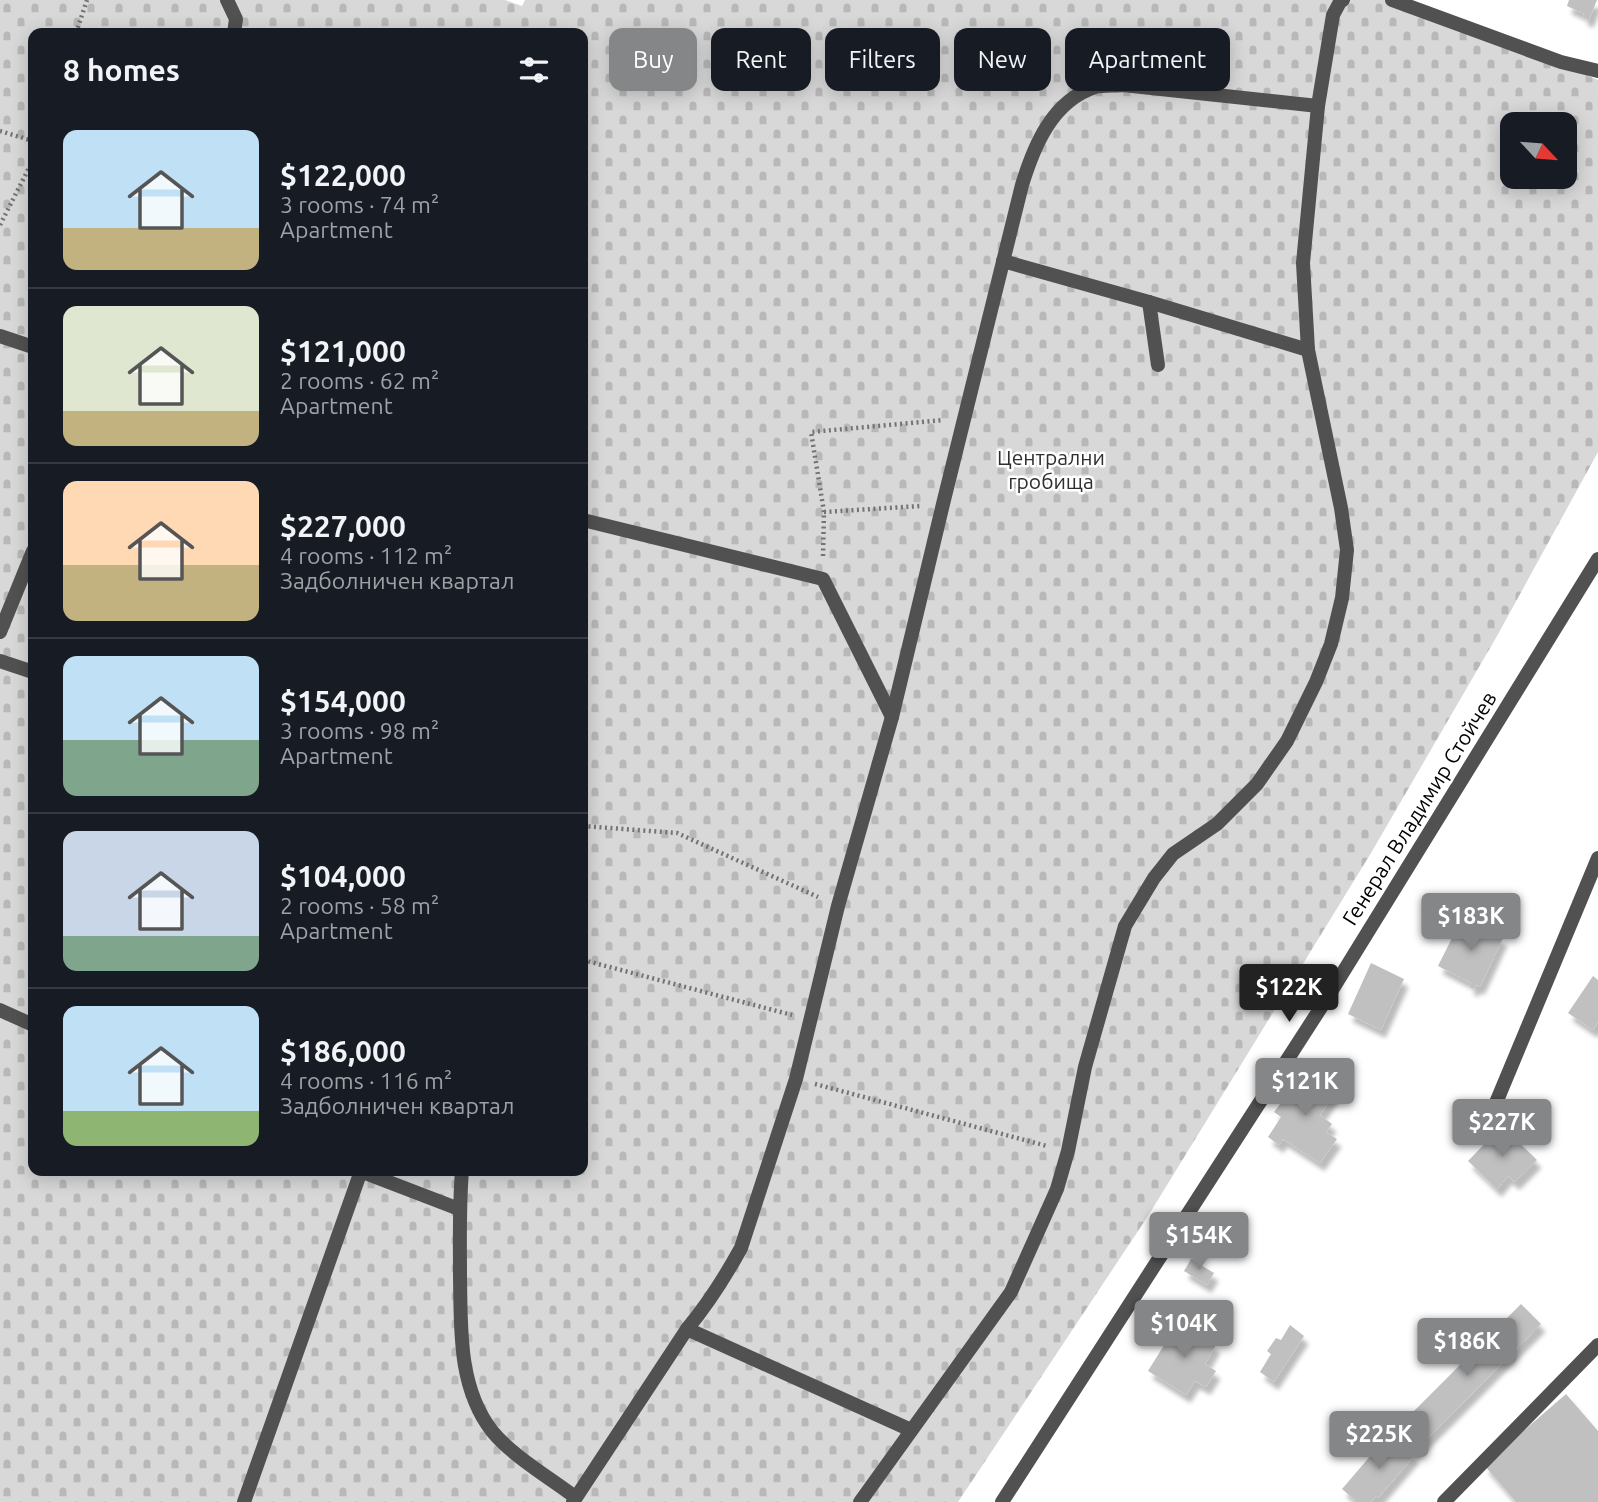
<!DOCTYPE html>
<html lang="en">
<head>
<meta charset="utf-8">
<style>
  :root { --surface:#171b24; --page:#20242c; --text:#f1f3f6; --muted:#9ea1a6; --line:#363941; --accent:#858687 }
  body { margin:0; font-family:Ubuntu,sans-serif; background:var(--page); color:var(--text); height:100vh; display:flex; flex-direction:column; font-size:26px; white-space:nowrap }
  * { box-sizing:border-box; margin:0 }
  p { font-size:23px; color:var(--muted) }
  .icon { flex:none; width:38px; height:38px; fill:none; stroke:currentColor; stroke-width:2; stroke-linecap:round; stroke-linejoin:round }
  .map { position:relative; flex:1; overflow:hidden }
  .panel { position:absolute; left:28px; top:28px; width:560px; height:1148px; display:flex; flex-direction:column; background:var(--surface); border-radius:14px; box-shadow:0 4px 18px #0003 }
  .panel>* { flex:none }
  .guide { position:absolute; left:609px; top:28px; width:665px; height:63px; display:flex; gap:14px }
  .needle { width:46px; rotate:116deg }
  .buttons { position:absolute; left:1500px; top:112px; display:grid; gap:14px }
  .buttons a { display:grid; place-items:center; width:77px; height:77px; border-radius:14px; background:var(--surface); box-shadow:0 4px 18px #0003; font-size:35px }
  .price { position:absolute; translate:-50% -60px; padding:0 16px; border-radius:7px; background:var(--accent); color:#fff; font-size:23px; line-height:46px; filter:drop-shadow(0 2px 4px #0008) }
  .price::after { content:''; position:absolute; left:50%; top:42px; width:21px; height:16px; margin-left:-10px; background:inherit; clip-path:polygon(0 0,100% 0,50% 100%) }
  .price.on { background:#222; color:#fff }
  ul { padding:0; list-style:none }
  li { display:flex; align-items:center; gap:21px; height:175px; padding:0 35px }
  li+li { border-top:2px solid var(--line) }
  li span { display:grid; place-items:center; flex:none; width:196px; height:140px; border-radius:14px; color:#555 }
  li>.icon { margin-inline-start:auto }
  span .icon { width:84px; height:84px; fill:#fffc; stroke-width:1 }
  li b { font-size:30px }
  h2 { display:flex; justify-content:space-between; align-items:center; height:84px; padding:0 35px; font-size:30px }
  .chip { padding:0 24px; border-radius:14px; background:var(--surface); box-shadow:0 4px 18px #0003; font-size:24px; line-height:63px }
  .chip.on { background:var(--accent); color:#fff }
  .map>svg:first-child { display:block }
</style>
</head>
<body>
<div class="map">
<svg width="1598" height="1502" viewBox="0 0 1598 1502">
  <defs>
    <pattern id="cemetery-stones" width="16" height="16" patternUnits="userSpaceOnUse" patternTransform="scale(1.75)"><rect width="16" height="16" fill="#d8d8d8"/><path d="M2 7V4a2 2 0 0 1 4 0v3zM10 15v-3a2 2 0 0 1 4 0v3z" fill="#b8b8b8"/></pattern>
    <filter id="shadow"><feDropShadow dx="4.5" dy="8" stdDeviation="2" flood-color="#0004"/></filter>
  </defs>
  <rect width="100%" height="100%" fill="#fff"/>
  <path fill="url(#cemetery-stones)" fill-rule="evenodd" d="M 0,0 L 505,0 L 522,6 L 525,0 L 1384,0 L 1440,14 L 1598,80 L 1598,452 L 1497,636 L 1371,853 L 1148,1216 L 958,1502 L 0,1502 ZM 33,33 L 583,33 L 583,1171 L 33,1171 ZM 1512,124 L 1564,124 L 1564,177 L 1512,177 Z"/>
  <g fill="#c0c0c0" filter="url(#shadow)">
    <path d="M 1569,0 L 1597,0 L 1589,20 L 1583,17 L 1584,14 L 1567,6 Z"/>
    <path d="M 1462,918 L 1503,938 L 1480,987 L 1476,985 L 1474,989 L 1469,987 L 1471,983 L 1438,966 Z"/>
    <path d="M 1371,963 L 1404,979 L 1381,1030 L 1348,1014 Z"/>
    <path d="M 1593,976 L 1598,980 L 1598,1022 L 1593,1030 L 1568,1013 Z"/>
    <path d="M 1305,1071 L 1336,1092 L 1320,1115 L 1332,1124 L 1326,1132 L 1337,1139 L 1320,1163 L 1283,1139 L 1279,1145 L 1268,1137 L 1281,1117 L 1274,1112 Z"/>
    <path d="M 1502,1126 L 1537,1160 L 1515,1182 L 1508,1176 L 1497,1189 L 1468,1161 Z"/>
    <path d="M 1191,1259 L 1214,1273 L 1207,1285 L 1184,1271 Z"/>
    <path d="M 1521,1304 L 1541,1324 L 1414,1452 L 1393,1432 Z"/>
    <path d="M 1179,1321 L 1216,1345 L 1205,1364 L 1216,1371 L 1206,1387 L 1195,1381 L 1186,1395 L 1148,1371 Z"/>
    <path d="M 1290,1325 L 1304,1336 L 1274,1382 L 1260,1372 L 1271,1354 L 1267,1351 L 1276,1338 L 1281,1340 Z"/>
    <path d="M 1566,1394 L 1598,1431 L 1598,1502 L 1516,1502 L 1484,1465 Z"/>
    <path d="M 1390,1433 L 1415,1455 L 1378,1498 L 1376,1496 L 1371,1502 L 1357,1502 L 1342,1489 Z"/>
  </g>
  <g fill="none" stroke-linecap="round" stroke-linejoin="round">
    <g stroke="#737373" stroke-width="4.5" stroke-dasharray="2 3.5" stroke-linecap="butt">
      <path d="M 76,33 L 87,0"/>
      <path d="M 0,131 L 33,141"/>
      <path d="M 0,225 L 33,160"/>
      <path d="M 824,512 L 920,506"/>
      <path d="M 823,556 L 824,512 L 811,432 L 943,420"/>
      <path d="M 583,826 L 677,833 L 818,897"/>
      <path d="M 583,960 L 792,1015"/>
      <path d="M 815,1084 L 1047,1146"/>
    </g>
    <g stroke="#515151" stroke-width="14">
      <path d="M 227,0 L 236,19 L 234,33"/>
      <path d="M 1003,261 L 1149,302 L 1308,350"/>
      <path d="M 1149,302 L 1158,365"/>
      <path d="M 0,336 L 33,347"/>
      <path d="M 583,520 L 823,579 L 892,717"/>
      <path d="M 0,632 L 33,551"/>
      <path d="M 0,661 L 33,672"/>
      <path d="M 0,1010 L 33,1025"/>
      <path d="M 360,1171 L 459,1209"/>
      <path d="M 462,1171 C 459,1206 460,1242 460,1277 C 461,1329 458,1387 492,1431 C 511,1455 550,1478 575,1497"/>
      <path d="M 687,1329 L 911,1430"/>
      <path d="M 244,1502 L 361,1171"/>
      <path d="M 573,1502 L 687,1329 C 708,1304 725,1277 741,1248 L 796,1079 L 838,906 L 892,717 L 943,504 L 1022,185 C 1034,146 1052,101 1095,87 C 1103,85 1114,86 1123,85 L 1318,106 L 1303,263 L 1308,350 L 1341,508 L 1347,550 L 1342,598 L 1331,644 L 1316,682 L 1287,741 L 1257,784 L 1217,824 L 1173,854 L 1154,878 L 1125,926 L 1085,1067 L 1068,1151 L 1057,1189 L 1011,1292 L 860,1502"/>
    </g>
    <g stroke="#515151" stroke-width="14">
      <path d="M 1392,0 L 1561,62 L 1598,71"/>
      <path d="M 1318,106 L 1333,15 L 1340,2 L 1343,0"/>
      <path d="M 1493,1110 L 1598,858"/>
      <path d="M 1002,1502 L 1329,995 L 1598,559"/>
      <path d="M 1444,1502 L 1598,1345"/>
    </g>
  </g>
  <g text-anchor="middle" dominant-baseline="central" stroke-width="5" stroke-linejoin="round" paint-order="stroke">
    <g font-size="21" fill="#2f2f2f" stroke="#fff">
      <text x="1051" y="457">Централни<tspan x="1051" dy="24">гробища</tspan></text>
    </g>
    <g font-size="21" fill="#000" stroke="#fff">
      <text transform="translate(1419 808) rotate(-58)">Генерал Владимир Стойчев</text>
    </g>
  </g>
</svg>
<div class="buttons">
<a><svg class="needle" viewBox="-14 -14 28 28"><path d="M0-13l5 13h-10z" fill="#e53935"/><path d="M0 13l5-13h-10z" fill="#9ea1a6"/></svg></a>
</div>
<b class="price" style="left:1471px;top:953px">$183K</b>
<b class="price on" style="left:1289px;top:1024px">$122K</b>
<b class="price" style="left:1305px;top:1118px">$121K</b>
<b class="price" style="left:1502px;top:1159px">$227K</b>
<b class="price" style="left:1199px;top:1272px">$154K</b>
<b class="price" style="left:1184px;top:1360px">$104K</b>
<b class="price" style="left:1467px;top:1378px">$186K</b>
<b class="price" style="left:1379px;top:1471px">$225K</b>
<div class="guide">
<a class="chip on">Buy</a>
<a class="chip">Rent</a>
<a class="chip">Filters</a>
<a class="chip">New</a>
<a class="chip">Apartment</a>
</div>
<section class="panel">
<h2>8 homes<svg class="icon" aria-label="filters" viewBox="0 0 24 24"><path d="M4 7h16M4 17h16"/><circle cx="9" cy="7" r="2"/><circle cx="15" cy="17" r="2"/></svg></h2>
<ul>
<li><span style="background:linear-gradient(#bfe0f5 70%,#c2b280 0)"><svg class="icon" aria-label="home" viewBox="0 0 24 24"><path d="M3 11l9-7 9 7M6 9v11h12V9"/></svg></span><div><b>$122,000</b><p>3 rooms · 74 m²</p><p>Apartment</p></div></li>
<li><span style="background:linear-gradient(#dfe7d0 75%,#c2b280 0)"><svg class="icon" aria-label="home" viewBox="0 0 24 24"><path d="M3 11l9-7 9 7M6 9v11h12V9"/></svg></span><div><b>$121,000</b><p>2 rooms · 62 m²</p><p>Apartment</p></div></li>
<li><span style="background:linear-gradient(#ffd9b3 60%,#c2b280 0)"><svg class="icon" aria-label="home" viewBox="0 0 24 24"><path d="M3 11l9-7 9 7M6 9v11h12V9"/></svg></span><div><b>$227,000</b><p>4 rooms · 112 m²</p><p>Задболничен квартал</p></div></li>
<li><span style="background:linear-gradient(#bfe0f5 60%,#7fa58c 0)"><svg class="icon" aria-label="home" viewBox="0 0 24 24"><path d="M3 11l9-7 9 7M6 9v11h12V9"/></svg></span><div><b>$154,000</b><p>3 rooms · 98 m²</p><p>Apartment</p></div></li>
<li><span style="background:linear-gradient(#c9d6e8 75%,#7fa58c 0)"><svg class="icon" aria-label="home" viewBox="0 0 24 24"><path d="M3 11l9-7 9 7M6 9v11h12V9"/></svg></span><div><b>$104,000</b><p>2 rooms · 58 m²</p><p>Apartment</p></div></li>
<li><span style="background:linear-gradient(#bfe0f5 75%,#8fb573 0)"><svg class="icon" aria-label="home" viewBox="0 0 24 24"><path d="M3 11l9-7 9 7M6 9v11h12V9"/></svg></span><div><b>$186,000</b><p>4 rooms · 116 m²</p><p>Задболничен квартал</p></div></li>
</ul>
</section>
</div>
</body>
</html>
